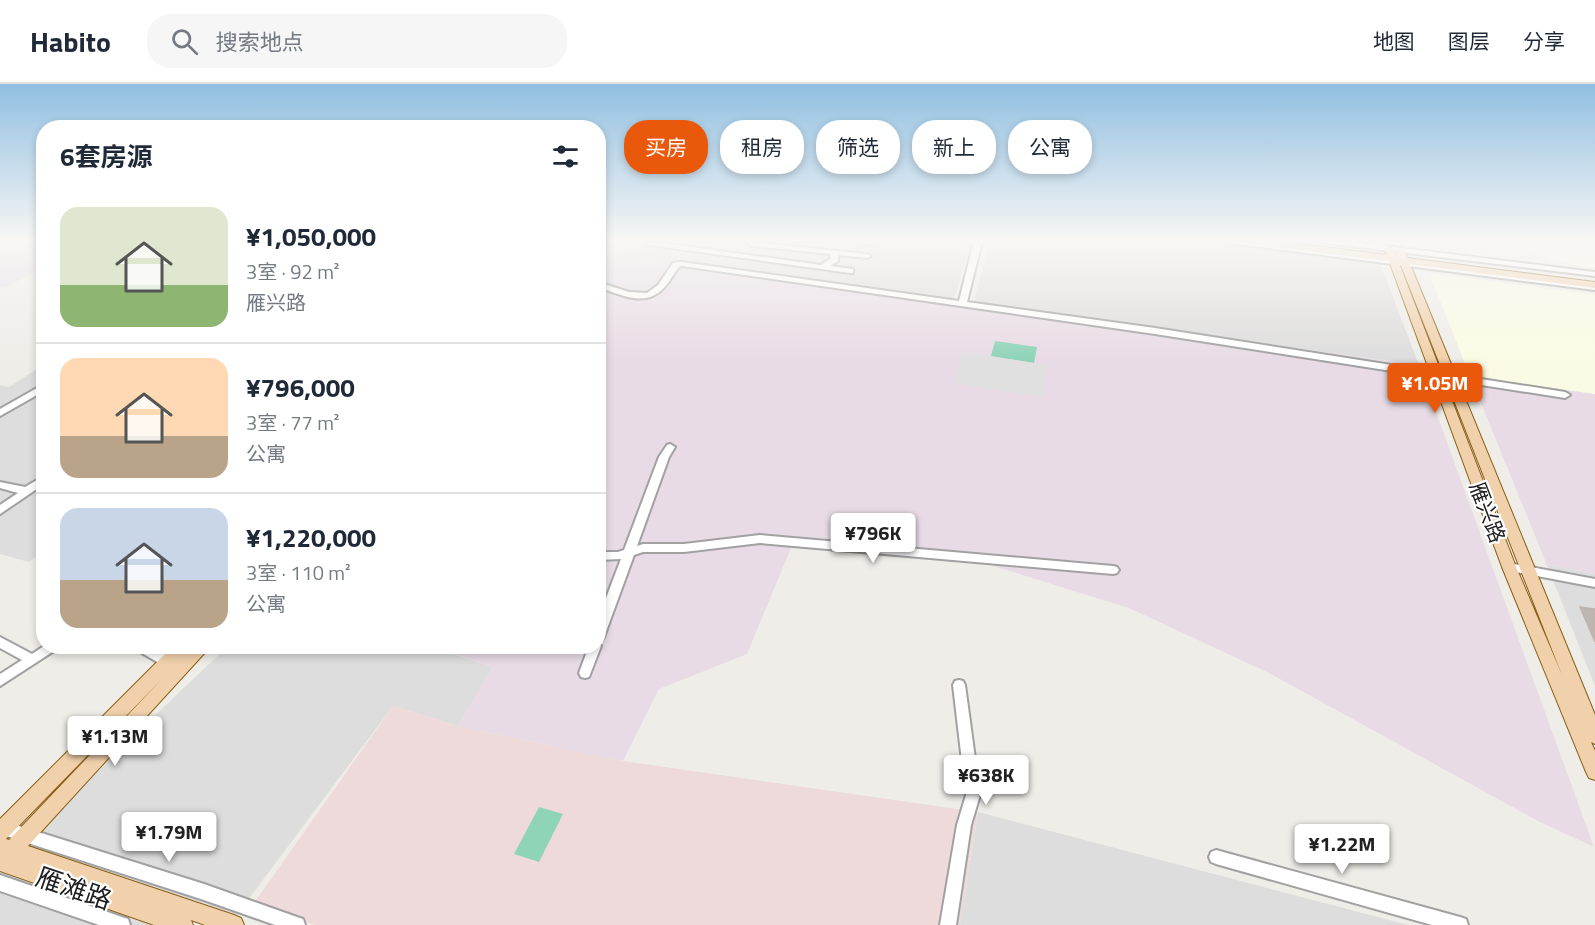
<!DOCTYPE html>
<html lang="zh">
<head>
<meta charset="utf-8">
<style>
  :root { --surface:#fff; --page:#f6f6f7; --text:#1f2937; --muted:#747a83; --line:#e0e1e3; --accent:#ea580c }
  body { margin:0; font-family:"Titillium Web","Noto Sans SC",sans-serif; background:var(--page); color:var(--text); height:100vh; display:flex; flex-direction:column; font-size:22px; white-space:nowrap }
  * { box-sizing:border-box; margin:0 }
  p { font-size:20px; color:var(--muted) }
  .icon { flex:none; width:33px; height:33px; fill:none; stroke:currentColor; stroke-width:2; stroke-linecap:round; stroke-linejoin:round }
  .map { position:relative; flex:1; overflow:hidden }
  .drawer { position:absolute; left:36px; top:36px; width:570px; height:534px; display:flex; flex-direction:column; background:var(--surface); border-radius:24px; box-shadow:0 3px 9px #0003 }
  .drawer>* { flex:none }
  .hud { position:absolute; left:624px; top:36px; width:570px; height:54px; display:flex; gap:12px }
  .price { position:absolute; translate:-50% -51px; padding:0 14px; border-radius:6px; background:#fff; color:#222; font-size:20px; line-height:39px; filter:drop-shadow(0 2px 3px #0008) }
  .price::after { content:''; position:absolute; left:50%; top:36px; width:18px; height:14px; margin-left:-9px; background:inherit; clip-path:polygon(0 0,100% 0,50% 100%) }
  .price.selected { background:var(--accent); color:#fff }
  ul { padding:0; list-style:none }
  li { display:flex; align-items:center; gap:18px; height:150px; padding:0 24px }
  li+li { border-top:2px solid var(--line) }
  li span { display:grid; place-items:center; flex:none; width:168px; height:120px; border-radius:18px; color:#555 }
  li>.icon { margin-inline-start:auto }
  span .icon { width:72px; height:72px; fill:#fffc; stroke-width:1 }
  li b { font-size:26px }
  h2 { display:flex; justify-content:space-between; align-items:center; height:72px; padding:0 24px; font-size:26px }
  .pill { padding:0 21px; border-radius:24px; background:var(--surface); box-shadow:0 3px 9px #0003; font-size:21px; line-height:54px }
  .pill.selected { background:var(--accent); color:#fff }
  header { display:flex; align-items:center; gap:36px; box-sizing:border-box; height:84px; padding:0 30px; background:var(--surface); border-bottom:2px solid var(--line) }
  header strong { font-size:28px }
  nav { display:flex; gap:33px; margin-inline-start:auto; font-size:21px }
  .search { width:420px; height:54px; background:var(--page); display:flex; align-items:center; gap:15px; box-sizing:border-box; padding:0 21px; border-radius:24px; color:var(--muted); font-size:22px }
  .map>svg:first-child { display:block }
</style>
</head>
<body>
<header>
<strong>Habito</strong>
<div class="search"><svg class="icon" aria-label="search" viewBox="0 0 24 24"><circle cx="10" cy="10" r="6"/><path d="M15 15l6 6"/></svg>搜索地点</div>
<nav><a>地图</a><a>图层</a><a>分享</a></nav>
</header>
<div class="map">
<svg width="1595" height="841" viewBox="0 0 1595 841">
  <rect width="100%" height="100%" fill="#efede8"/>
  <g fill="#dedddd">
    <path d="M 603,157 L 972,157 L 953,218 L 599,168 L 599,163 Z"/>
    <path d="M 990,157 L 1215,157 L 1379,177 L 1419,281 L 973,220 Z"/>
    <path d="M 43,281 L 43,306 L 41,309 L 44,310 L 43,467 L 29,478 L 0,470 L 0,301 L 9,303 Z"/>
    <path d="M 1547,481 L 1595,490 L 1595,602 Z"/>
    <path d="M 227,563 L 432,563 L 493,583 L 458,642 L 393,622 L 230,840 L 13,766 Z"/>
    <path d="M 978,728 L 1408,841 L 960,841 Z"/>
    <path d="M 0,778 L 183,841 L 0,841 Z"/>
  </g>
  <path fill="#eedada" d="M 393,622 L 458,642 L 623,677 L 978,728 L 960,841 L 315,841 L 254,819 Z"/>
  <g fill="#e8dbe6">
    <path d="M 0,157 L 43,157 L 43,183 L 5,204 L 0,203 Z"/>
    <path d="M 599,168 L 1419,281 L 1594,763 L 1538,737 L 1269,589 L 1129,524 L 987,480 L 791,464 L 747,570 L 659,605 L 623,677 L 458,642 L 493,583 L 432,562 L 598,562 Z"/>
    <path d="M 1470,292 L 1595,310 L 1595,490 L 1547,481 Z"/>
  </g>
  <g fill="#fbfbe5">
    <path d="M 1489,157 L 1595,157 L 1595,184 L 1579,183 Z"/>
    <path d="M 1429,189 L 1595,211 L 1595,310 L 1470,292 Z"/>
  </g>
  <g fill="#90d4b8">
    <path d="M 995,257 L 1037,263 L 1034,279 L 991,272 Z"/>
    <path d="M 539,723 L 563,730 L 539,778 L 514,770 Z"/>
  </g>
  <path fill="#e0e0e0" d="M 962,268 L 1047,281 L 1043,313 L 955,299 Z"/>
  <path fill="#bdb6b1" stroke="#bfb4ac" stroke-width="1.5" d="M 1580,523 L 1595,525 L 1595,558 Z"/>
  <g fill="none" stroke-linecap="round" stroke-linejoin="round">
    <defs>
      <g id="minor">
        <path d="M 647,157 L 821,181 L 831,174 L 830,170 L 752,162 L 748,160 L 752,158 L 867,170 L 871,172 L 867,174 L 838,171 L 838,177 L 830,182 L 853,185 L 853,189 L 850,189 L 650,161 L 647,161 Z"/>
        <path d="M 856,157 L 874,157 L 876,159 L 872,161 Z"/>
        <path d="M 974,157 L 982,157 L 967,218 L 1155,244 L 1565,308 L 1570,311 L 1565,314 L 1155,250 L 682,182 L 679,183 C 672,192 667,203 658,209 C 641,222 616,209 598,203 L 598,198 L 629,208 L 647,209 L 658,201 L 673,179 L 682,178 L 959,217 Z"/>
        <path d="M 1226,157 L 1248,157 L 1595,202 L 1595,206 L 1229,159 Z"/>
        <path d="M 1322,157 L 1345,157 L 1595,188 L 1595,192 L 1325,159 Z"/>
        <path d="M 44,300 L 44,307 L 0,332 L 0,325 Z"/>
        <path d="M 670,360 L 675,363 L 669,373 L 637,462 L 643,460 L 684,460 L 760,451 L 1113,482 L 1117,483 L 1119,486 L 1117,489 L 1113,490 L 760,459 L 684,468 L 643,468 L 634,471 L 604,553 L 602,556 L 598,558 L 598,535 L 621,475 L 598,476 L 598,468 L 618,468 L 624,466 L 659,373 L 667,361 Z"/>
        <path d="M 44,392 L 44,400 L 0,430 L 0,421 L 18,409 L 0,404 L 0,398 L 25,403 Z"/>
        <path d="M 1509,479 L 1595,495 L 1595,503 L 1505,486 L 1503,483 L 1505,480 Z"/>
        <path d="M 0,553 L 32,570 L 44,562 L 59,562 L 57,565 L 0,602 L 0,590 L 22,576 L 0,564 Z"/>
        <path d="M 598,558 L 601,562 L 589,593 L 585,594 L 581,593 L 579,589 L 589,562 L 598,562 Z"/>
        <path d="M 133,562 L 151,562 L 172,574 L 174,578 L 172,582 L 168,583 L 164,582 L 135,565 Z"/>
        <path d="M 959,596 L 963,597 L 965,601 L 980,711 L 971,741 L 956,841 L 940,841 L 957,741 L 966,711 L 953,601 L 955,597 Z"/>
        <path d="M 0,736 L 204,800 L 297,833 L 303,835 L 305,841 L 275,841 L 204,816 L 0,750 Z"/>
        <path d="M 1216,766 L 1460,833 L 1466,835 L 1468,841 L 1432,841 L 1216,780 L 1211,778 L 1209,773 L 1211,768 Z"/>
        <path d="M 0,791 L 122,833 L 128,835 L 130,841 L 99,841 L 0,807 Z"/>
      </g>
      <g id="major">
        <path d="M 1249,157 L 1278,157 L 1387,171 L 1384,165 L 1389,162 L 1392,163 L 1397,173 L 1395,167 L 1400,164 L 1403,165 L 1408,174 L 1595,198 L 1595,204 L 1410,180 L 1595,631 L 1595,660 L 1591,658 L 1595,667 L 1595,696 L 1589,694 L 1586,688 L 1502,483 L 1389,177 L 1254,160 ZM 1399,179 L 1400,179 L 1562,591 L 1516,483 Z"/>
        <path d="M 173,562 L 192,562 L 190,565 L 193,562 L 211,562 L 28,762 L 234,831 L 241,834 L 244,841 L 205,841 L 191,836 L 193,841 L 154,841 L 0,787 L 0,735 ZM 163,594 L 9,756 L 6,755 L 7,754 Z"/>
      </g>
    </defs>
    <use href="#minor" stroke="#a1a1a1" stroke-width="4"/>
    <use href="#major" stroke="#895f13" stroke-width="2"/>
    <use href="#minor" fill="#fff" fill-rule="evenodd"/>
    <use href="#major" fill="#f1d1ac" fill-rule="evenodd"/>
  </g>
  <linearGradient id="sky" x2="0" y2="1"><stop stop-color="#91bfe1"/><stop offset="0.57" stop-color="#f8f7f5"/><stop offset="1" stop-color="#f8f7f5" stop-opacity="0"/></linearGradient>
  <rect width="1595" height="275" fill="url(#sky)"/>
  <g text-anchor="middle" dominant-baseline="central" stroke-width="4.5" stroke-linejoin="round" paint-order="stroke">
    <g font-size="21" fill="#202020" stroke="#fff">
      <text transform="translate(1488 428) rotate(69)">雁兴路</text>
    </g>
    <g font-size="26" fill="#202020" stroke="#fff">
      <text transform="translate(74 804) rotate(19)">雁滩路</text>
    </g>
  </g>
</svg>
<b class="price selected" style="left:1435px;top:330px">¥1.05M</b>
<b class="price" style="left:873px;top:480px">¥796K</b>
<b class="price" style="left:115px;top:683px">¥1.13M</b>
<b class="price" style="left:986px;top:722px">¥638K</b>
<b class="price" style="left:169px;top:779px">¥1.79M</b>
<b class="price" style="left:1342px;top:791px">¥1.22M</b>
<div class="hud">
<a class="pill selected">买房</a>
<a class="pill">租房</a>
<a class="pill">筛选</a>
<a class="pill">新上</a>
<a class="pill">公寓</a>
</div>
<section class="drawer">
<h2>6套房源<svg class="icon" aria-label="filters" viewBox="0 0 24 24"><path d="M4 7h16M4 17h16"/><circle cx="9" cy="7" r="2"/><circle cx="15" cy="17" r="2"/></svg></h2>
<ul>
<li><span style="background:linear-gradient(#dfe7d0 65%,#8fb573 0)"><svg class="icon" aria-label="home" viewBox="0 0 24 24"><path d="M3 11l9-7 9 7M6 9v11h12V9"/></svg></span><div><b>¥1,050,000</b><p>3室 · 92 m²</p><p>雁兴路</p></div></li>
<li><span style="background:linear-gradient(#ffd9b3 65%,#b9a48a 0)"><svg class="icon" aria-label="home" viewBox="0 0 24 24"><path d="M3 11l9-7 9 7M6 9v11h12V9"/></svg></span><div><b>¥796,000</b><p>3室 · 77 m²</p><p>公寓</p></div></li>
<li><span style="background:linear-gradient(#c9d6e8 60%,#b9a48a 0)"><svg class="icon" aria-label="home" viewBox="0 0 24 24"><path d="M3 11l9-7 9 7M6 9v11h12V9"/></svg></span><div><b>¥1,220,000</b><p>3室 · 110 m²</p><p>公寓</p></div></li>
</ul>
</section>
</div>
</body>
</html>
